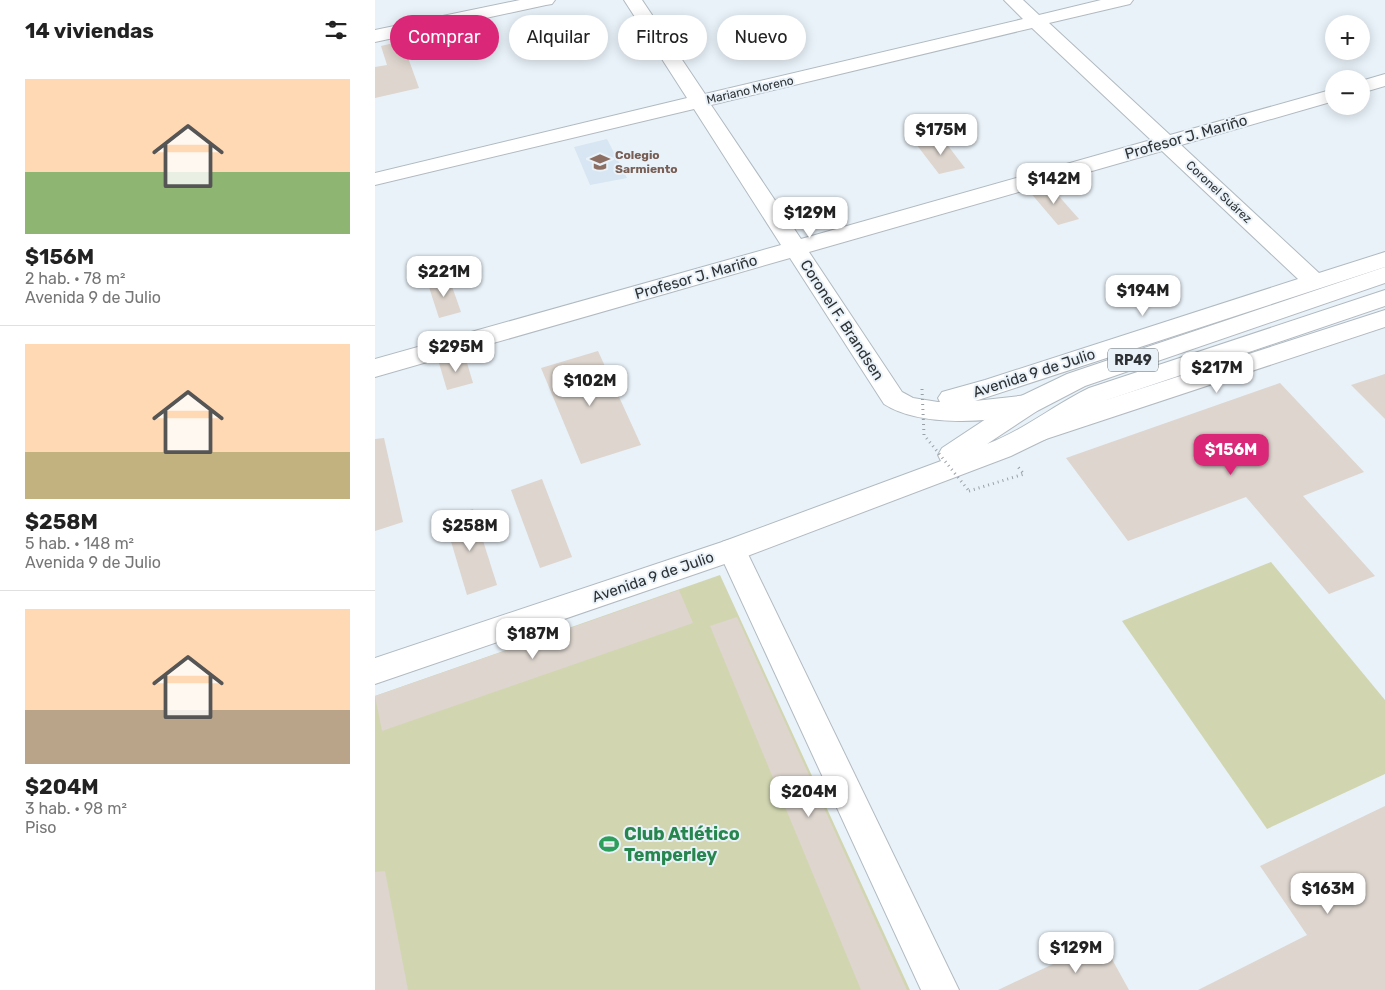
<!DOCTYPE html>
<html lang="es">
<head>
<meta charset="utf-8">
<style>
  :root { --surface:#fff; --page:#f6f6f6; --text:#222; --muted:#767676; --line:#e0e0e0; --accent:#db2777 }
  body { margin:0; font-family:Rubik,sans-serif; background:var(--page); color:var(--text); height:100vh; display:flex; flex-direction:column; font-size:19px; white-space:nowrap }
  * { box-sizing:border-box; margin:0 }
  p { font-size:16px; color:var(--muted) }
  .icon { flex:none; width:28px; height:28px; fill:none; stroke:currentColor; stroke-width:2; stroke-linecap:round; stroke-linejoin:round }
  .map { position:relative; flex:1; overflow:hidden }
  .details { display:flex; flex-direction:column; background:var(--surface); width:375px }
  .details>* { flex:none }
  .guide { position:absolute; left:15px; top:15px; width:475px; height:45px; display:flex; gap:10px }
  .fabs { position:absolute; left:950px; top:15px; display:grid; gap:10px }
  .fabs a { display:grid; place-items:center; width:45px; height:45px; border-radius:50%; background:var(--surface); box-shadow:0 2px 12px #0003; font-size:25px }
  .price { position:absolute; translate:-50% -42px; padding:0 11px; border-radius:10px; background:#fff; color:#222; font-size:16px; line-height:32px; filter:drop-shadow(0 1px 2px #0008) }
  .price::after { content:''; position:absolute; left:50%; top:30px; width:15px; height:11px; margin-left:-8px; background:inherit; clip-path:polygon(0 0,100% 0,50% 100%) }
  .price.active { background:var(--accent); color:#fff }
  ul { padding:0; list-style:none }
  li { display:grid; align-content:center; gap:10px; height:265px; padding:0 25px }
  li+li { border-top:1px solid var(--line) }
  li span { display:grid; place-items:center; height:155px; border-radius:0px; color:#555 }
  li>.icon { margin-inline-start:auto }
  span .icon { width:90px; height:90px; fill:#fffc; stroke-width:1 }
  li b { font-size:21px }
  h2 { display:flex; justify-content:space-between; align-items:center; height:60px; padding:0 25px; font-size:21px }
  .tag { padding:0 18px; border-radius:22px; background:var(--surface); box-shadow:0 2px 12px #0003; font-size:18px; line-height:45px }
  .tag.active { background:var(--accent); color:#fff }
  main { display:flex; flex:1; min-height:0 }
  .map>svg:first-child { display:block }
</style>
</head>
<body>
<main>
<section class="details">
<h2>14 viviendas<svg class="icon" aria-label="filters" viewBox="0 0 24 24"><path d="M4 7h16M4 17h16"/><circle cx="9" cy="7" r="2"/><circle cx="15" cy="17" r="2"/></svg></h2>
<ul>
<li><span style="background:linear-gradient(#ffd9b3 60%,#8fb573 0)"><svg class="icon" aria-label="home" viewBox="0 0 24 24"><path d="M3 11l9-7 9 7M6 9v11h12V9"/></svg></span><div><b>$156M</b><p>2 hab. · 78 m²</p><p>Avenida 9 de Julio</p></div></li>
<li><span style="background:linear-gradient(#ffd9b3 70%,#c2b280 0)"><svg class="icon" aria-label="home" viewBox="0 0 24 24"><path d="M3 11l9-7 9 7M6 9v11h12V9"/></svg></span><div><b>$258M</b><p>5 hab. · 148 m²</p><p>Avenida 9 de Julio</p></div></li>
<li><span style="background:linear-gradient(#ffd9b3 65%,#b9a48a 0)"><svg class="icon" aria-label="home" viewBox="0 0 24 24"><path d="M3 11l9-7 9 7M6 9v11h12V9"/></svg></span><div><b>$204M</b><p>3 hab. · 98 m²</p><p>Piso</p></div></li>
</ul>
</section>
<div class="map">
<svg width="1010" height="990" viewBox="0 0 1010 990">
  <rect width="100%" height="100%" fill="#e9f2f9"/>
  <path fill="#d7e6f2" d="M 232,139 L 252,178 L 215,185 L 199,147 Z"/>
  <g fill="#d1d6b0">
    <path d="M 896,562 L 1010,700 L 1010,774 L 892,829 L 747,621 Z"/>
    <path d="M 345,575 L 535,990 L 0,990 L 0,696 Z"/>
  </g>
  <g fill="#ddd5ce">
    <path d="M 27,41 L 44,88 L 0,98 L 0,67 L 12,65 L 6,46 Z"/>
    <path d="M 567,138 L 590,168 L 564,174 L 541,144 Z"/>
    <path d="M 674,185 L 704,219 L 683,225 L 654,191 Z"/>
    <path d="M 74,278 L 86,312 L 64,318 L 53,284 Z"/>
    <path d="M 223,351 L 266,445 L 206,464 L 166,368 Z"/>
    <path d="M 90,356 L 98,383 L 72,390 L 64,363 Z"/>
    <path d="M 1010,374 L 1010,419 L 976,385 Z"/>
    <path d="M 905,383 L 989,472 L 928,496 L 1000,576 L 954,594 L 871,497 L 753,541 L 691,458 Z"/>
    <path d="M 9,438 L 28,522 L 0,531 L 0,439 Z"/>
    <path d="M 167,479 L 197,557 L 165,568 L 136,490 Z"/>
    <path d="M 98,509 L 122,585 L 92,595 L 69,518 Z"/>
    <path d="M 304,590 L 318,623 L 7,731 L 0,696 Z"/>
    <path d="M 362,617 L 532,990 L 486,990 L 335,626 Z"/>
    <path d="M 1010,806 L 1010,990 L 823,990 L 932,935 L 885,866 Z"/>
    <path d="M 10,871 L 33,990 L 0,990 L 0,872 Z"/>
    <path d="M 727,941 L 754,990 L 623,990 Z"/>
  </g>
  <g fill="none" stroke-linecap="round" stroke-linejoin="round">
    <defs>
      <g id="minor">
        <path d="M 145,0 L 180,0 L 177,4 L 171,5 L 0,42 L 0,30 Z"/>
        <path d="M 249,0 L 267,0 L 330,94 L 648,19 L 629,0 L 648,0 L 664,15 L 726,0 L 758,0 L 755,4 L 674,23 L 795,135 L 959,89 L 959,101 L 806,145 L 944,273 L 1010,252 L 1010,267 L 600,401 L 653,395 L 662,397 L 666,404 L 662,411 C 621,423 546,428 509,404 L 415,258 L 0,377 L 0,359 L 406,245 L 319,109 L 0,185 L 0,173 L 312,98 ZM 657,28 L 776,140 L 426,239 L 336,105 ZM 787,151 L 923,279 L 610,380 L 567,392 L 563,398 L 565,402 L 563,402 L 538,398 L 527,392 L 434,252 Z"/>
        <path d="M 1010,74 L 1010,86 L 986,93 L 986,81 Z"/>
        <path d="M 1010,310 L 1010,327 L 662,442 L 653,439 L 649,432 L 653,425 Z"/>
        <path d="M 357,539 L 367,542 L 371,550 L 584,990 L 546,990 L 343,550 L 347,542 Z"/>
      </g>
      <path id="primary" d="M 1010,267 L 1010,283 L 710,386 L 662,411 L 612,444 C 649,430 679,405 714,388 L 1010,290 L 1010,306 L 732,400 L 704,415 L 671,439 L 636,456 L 367,558 L 0,684 L 0,658 L 347,542 L 566,461 L 563,455 L 567,448 L 644,397 L 692,374 Z"/>
    </defs>
    <use href="#minor" stroke="#b1bac1" stroke-width="2"/>
    <use href="#primary" stroke="#b1bac1" stroke-width="2"/>
    <path stroke="#9aa1a6" stroke-width="3" stroke-dasharray="1 4" stroke-linecap="butt" d="M 594,491 L 649,474 L 643,467"/>
    <use href="#minor" fill="#fff" fill-rule="evenodd"/>
    <use href="#primary" fill="#fff" fill-rule="evenodd"/>
    <path stroke="#9aa1a6" stroke-width="3" stroke-dasharray="1 4" stroke-linecap="butt" d="M 547,389 L 549,435 L 594,491"/>
  </g>
  <defs>
    <symbol id="university-bare" viewBox="-9 -9 18 18"><path d="M0-5L7-2L0 1L-7-2ZM-4 1L0 2.5L4 1V4Q0 6-4 4Z" fill="#8d6e63" stroke="#e9f2f9" stroke-width="2.5" paint-order="stroke"/></symbol>
    <symbol id="stadium-bare" viewBox="-9 -9 18 18"><path d="M0-5a6.5 5 0 1 0 0 10a6.5 5 0 1 0 0-10ZM-3.5-1.8h7v3.6h-7Z" fill="#2e9e5b" stroke="#e9f2f9" stroke-width="2.5" paint-order="stroke"/></symbol>
  </defs>
  <g fill-rule="evenodd">
    <use href="#university-bare" x="211" y="148" width="28" height="28"/>
    <use href="#stadium-bare" x="220" y="830" width="28" height="28"/>
  </g>
  <g text-anchor="middle" dominant-baseline="central" stroke-width="4" stroke-linejoin="round" paint-order="stroke">
    <g font-size="12" fill="#2e3234" stroke="#e9f2f9">
      <text transform="translate(375 90) rotate(-13)">Mariano Moreno</text>
      <text transform="translate(844 192) rotate(43)">Coronel Suárez</text>
    </g>
    <g font-size="12" font-weight="bold" fill="#785e54" stroke="#e9f2f9" text-anchor="start">
      <text x="240" y="155">Colegio<tspan x="240" dy="14">Sarmiento</tspan></text>
    </g>
    <rect fill="#e9f2f9" stroke="#666c6f" stroke-width="1" x="733" y="348.5" width="50" height="23" rx="4"/>
    <g font-size="14" font-weight="bold" fill="#2e3234">
      <text x="758" y="360">RP49</text>
    </g>
    <g font-size="15" fill="#2e3234" stroke="#e9f2f9">
      <text transform="translate(811 137) rotate(-16)">Profesor J. Mariño</text>
      <text transform="translate(321 277) rotate(-16)">Profesor J. Mariño</text>
      <text transform="translate(467 320) rotate(57)">Coronel F. Brandsen</text>
      <text transform="translate(659 373) rotate(-18)">Avenida 9 de Julio</text>
      <text transform="translate(278 577) rotate(-19)">Avenida 9 de Julio</text>
    </g>
    <g font-size="18" font-weight="bold" fill="#27864d" stroke="#e9f2f9" text-anchor="start">
      <text x="249" y="834">Club Atlético<tspan x="249" dy="21">Temperley</tspan></text>
    </g>
  </g>
</svg>
<div class="fabs">
<a>+</a>
<a>−</a>
</div>
<b class="price" style="left:566px;top:156px">$175M</b>
<b class="price" style="left:679px;top:205px">$142M</b>
<b class="price" style="left:435px;top:239px">$129M</b>
<b class="price" style="left:69px;top:298px">$221M</b>
<b class="price" style="left:768px;top:317px">$194M</b>
<b class="price" style="left:81px;top:373px">$295M</b>
<b class="price" style="left:842px;top:394px">$217M</b>
<b class="price" style="left:215px;top:407px">$102M</b>
<b class="price active" style="left:856px;top:476px">$156M</b>
<b class="price" style="left:95px;top:552px">$258M</b>
<b class="price" style="left:158px;top:660px">$187M</b>
<b class="price" style="left:434px;top:818px">$204M</b>
<b class="price" style="left:953px;top:915px">$163M</b>
<b class="price" style="left:701px;top:974px">$129M</b>
<div class="guide">
<a class="tag active">Comprar</a>
<a class="tag">Alquilar</a>
<a class="tag">Filtros</a>
<a class="tag">Nuevo</a>
</div>
</div>
</main>
</body>
</html>
